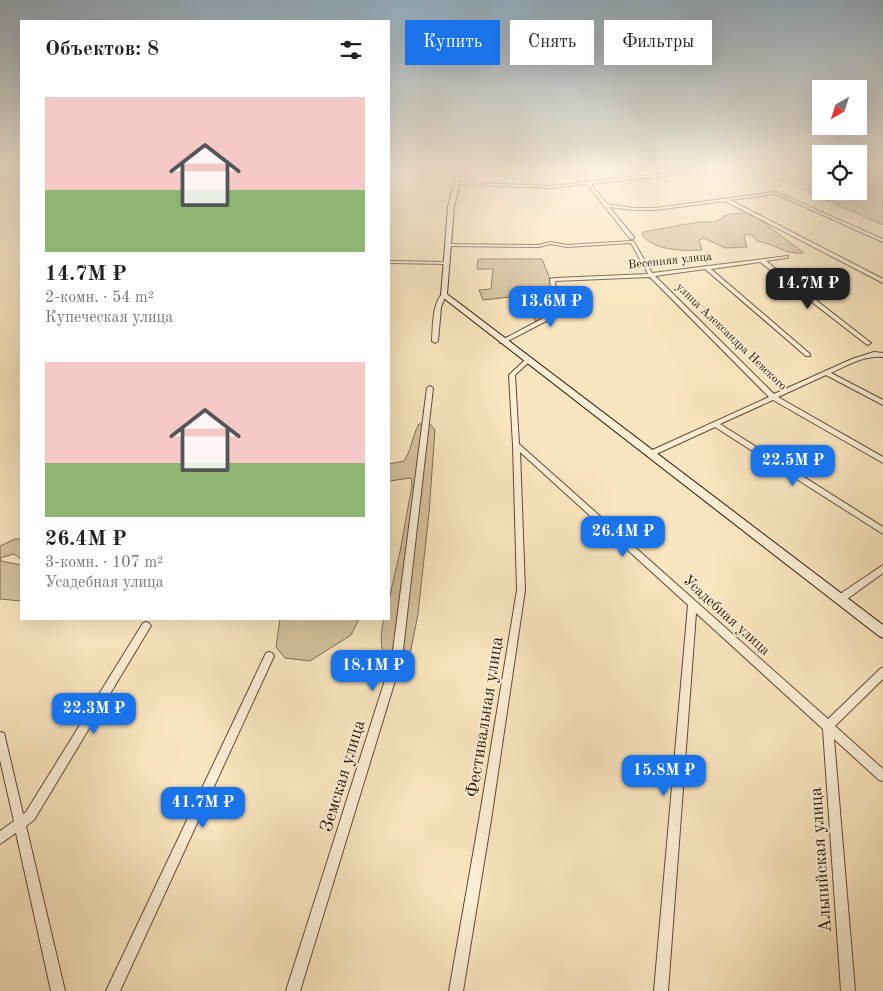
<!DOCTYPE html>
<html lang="ru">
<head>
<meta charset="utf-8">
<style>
  :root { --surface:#fff; --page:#f6f6f6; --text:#222; --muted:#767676; --accent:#1a73e8 }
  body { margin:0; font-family:"Old Standard TT",serif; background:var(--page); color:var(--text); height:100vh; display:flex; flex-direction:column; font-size:19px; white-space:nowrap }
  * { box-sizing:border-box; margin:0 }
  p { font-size:16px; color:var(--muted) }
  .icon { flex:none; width:28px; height:28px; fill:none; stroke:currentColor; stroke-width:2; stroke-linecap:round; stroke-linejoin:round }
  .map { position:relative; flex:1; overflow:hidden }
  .details { position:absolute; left:20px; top:20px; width:370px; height:600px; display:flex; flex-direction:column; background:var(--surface); border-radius:0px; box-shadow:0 5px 20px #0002 }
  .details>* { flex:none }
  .hud { position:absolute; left:405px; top:20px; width:402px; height:45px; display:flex; gap:10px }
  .needle { width:32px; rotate:219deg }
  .controls { position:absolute; left:812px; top:80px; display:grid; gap:10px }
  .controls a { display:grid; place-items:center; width:55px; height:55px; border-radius:0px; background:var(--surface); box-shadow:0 5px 20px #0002; font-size:25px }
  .price { position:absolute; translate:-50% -42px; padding:0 11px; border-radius:10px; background:var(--accent); color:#fff; font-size:16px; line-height:32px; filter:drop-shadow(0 1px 2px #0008) }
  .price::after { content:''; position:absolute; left:50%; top:30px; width:15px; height:11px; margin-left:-8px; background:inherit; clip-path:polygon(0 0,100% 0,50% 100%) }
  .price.current { background:#222; color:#fff }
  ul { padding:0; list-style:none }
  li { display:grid; align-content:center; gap:10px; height:265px; padding:0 25px }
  li span { display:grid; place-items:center; height:155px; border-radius:0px; color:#555 }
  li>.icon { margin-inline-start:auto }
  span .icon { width:90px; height:90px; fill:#fffc; stroke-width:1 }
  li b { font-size:21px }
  h2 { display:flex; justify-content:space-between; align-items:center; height:60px; padding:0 25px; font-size:21px }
  .chip { padding:0 18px; border-radius:0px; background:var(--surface); box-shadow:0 5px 20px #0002; font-size:18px; line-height:45px }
  .chip.current { background:var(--accent); color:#fff }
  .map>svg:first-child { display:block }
</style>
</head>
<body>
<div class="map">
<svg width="883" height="991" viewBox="0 0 883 991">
  <rect width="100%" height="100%" fill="#f9e5bf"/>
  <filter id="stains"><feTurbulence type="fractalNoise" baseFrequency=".004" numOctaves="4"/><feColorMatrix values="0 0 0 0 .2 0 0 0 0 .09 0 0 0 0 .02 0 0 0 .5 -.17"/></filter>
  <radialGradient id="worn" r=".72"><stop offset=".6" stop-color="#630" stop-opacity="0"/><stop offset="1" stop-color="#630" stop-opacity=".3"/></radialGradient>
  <g fill="#d6c29f" stroke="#826c52">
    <path d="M 722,167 L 821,167 L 821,191 L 825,191 L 825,194 L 837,199 L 830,202 L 755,168 L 726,171 L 719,169 Z"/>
    <path d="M 859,167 L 883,167 L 883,225 L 833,203 L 851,202 L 855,197 L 855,191 L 859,191 Z"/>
    <path d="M 746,213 L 756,217 L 804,253 C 785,255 776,244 757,241 L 752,235 L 746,234 L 744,237 L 747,247 L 725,248 L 704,238 L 699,240 L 702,250 C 684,251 654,251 642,235 L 643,232 L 699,222 L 715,222 L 729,214 Z"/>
    <path d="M 478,259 L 542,259 L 550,279 L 553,312 L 542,320 L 536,321 L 524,307 L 518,307 L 510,297 L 483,300 L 479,290 L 491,289 L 493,269 L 477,269 Z"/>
    <path d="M 419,424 L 430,424 L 435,430 L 429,513 L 418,614 L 406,674 L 394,674 C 380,659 379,638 384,619 L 389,619 L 389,599 L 400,552 L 412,485 L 411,478 L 389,481 L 389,464 L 404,461 C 412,449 412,436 419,424 Z"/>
    <path d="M 15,539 L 21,539 L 21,559 L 14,554 L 0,558 L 1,561 L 21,565 L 21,601 L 0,599 L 0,546 Z"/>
    <path d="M 280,619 L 359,619 L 351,635 L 310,661 L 285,658 L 276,647 Z"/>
  </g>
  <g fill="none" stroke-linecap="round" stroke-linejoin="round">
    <path stroke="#7e694e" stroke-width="1" d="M 0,181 L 21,169"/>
    <defs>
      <g id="street">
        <path d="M 456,167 L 460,167 L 459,182 L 551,186 L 726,167 L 743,167 L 591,184 L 607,204 L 633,208 L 655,208 L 776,192 L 883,239 L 883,242 L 776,194 L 730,200 L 883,279 L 883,283 L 725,201 L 655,210 L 633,210 L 609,207 L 634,237 L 634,238 L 632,239 L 630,239 L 587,184 L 551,188 L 457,184 L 455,183 Z"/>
        <path d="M 632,241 L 634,242 L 652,273 L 788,256 L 788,258 L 786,258 L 766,261 L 871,343 L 868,345 L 866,344 L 760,262 L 711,269 L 810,354 L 810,356 L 806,356 L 705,269 L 655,276 L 774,394 L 852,359 L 874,352 L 883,353 L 883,357 C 865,355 847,365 831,373 L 883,400 L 883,405 L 826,375 L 778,397 L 883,457 L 883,463 L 773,400 L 720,424 L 883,527 L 883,534 L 715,427 L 652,456 L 648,456 L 646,454 L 648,452 L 769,397 L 650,277 L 555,281 L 558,315 L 504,343 L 500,343 L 500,341 L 553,313 L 550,279 L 555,278 L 648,274 L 631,243 L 567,247 L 550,244 L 539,247 L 448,246 L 446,245 L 448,244 L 539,245 L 550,242 L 567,245 Z"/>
        <path d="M 389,261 L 446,262 L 448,263 L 446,264 L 389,263 Z"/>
        <path d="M 443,293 L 446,295 L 441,307 L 438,341 L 435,343 L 432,341 C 433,327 432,303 443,293 Z"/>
        <path d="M 527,359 L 530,361 L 529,362 L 515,375 L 519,444 L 828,719 L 880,669 L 883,667 L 883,679 L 835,726 L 883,769 L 883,781 L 879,780 L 834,739 L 855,991 L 841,991 L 823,729 L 696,613 L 668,991 L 654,991 L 688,605 L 520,452 L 525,590 L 491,820 L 463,991 L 449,991 L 479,820 L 517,590 L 513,445 L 509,375 L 525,360 Z"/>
        <path d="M 430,386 L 433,388 L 402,658 L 300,991 L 286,991 L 392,658 L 427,388 Z"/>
        <path d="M 883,565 L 883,573 L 843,602 L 840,603 L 837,602 L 836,599 L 837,596 Z"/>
        <path d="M 146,622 L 149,623 L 151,626 L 149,629 L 34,820 L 26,826 L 65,991 L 51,991 L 16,833 L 0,844 L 0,831 L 14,821 L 0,760 L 0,732 L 4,733 L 5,737 L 23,814 L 26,812 L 143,623 Z"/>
        <path d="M 269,652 L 272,653 L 274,656 L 120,991 L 106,991 L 266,653 Z"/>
      </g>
      <path id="secondary" d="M 457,181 L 460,183 L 454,207 L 447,294 L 883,625 L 883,638 L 879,636 L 441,296 L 448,207 L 454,183 Z"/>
    </defs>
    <use href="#street" stroke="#604a33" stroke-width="2"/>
    <use href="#secondary" stroke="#2d1704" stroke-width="2"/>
    <use href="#street" fill="#fbeed5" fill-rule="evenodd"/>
    <use href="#secondary" fill="#fbeed5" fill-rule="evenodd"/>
  </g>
  <linearGradient id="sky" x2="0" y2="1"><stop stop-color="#93acbe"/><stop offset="0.55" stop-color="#fcf3e2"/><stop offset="1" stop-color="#fcf3e2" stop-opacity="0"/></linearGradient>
  <rect width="883" height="306" fill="url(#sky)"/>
  <g text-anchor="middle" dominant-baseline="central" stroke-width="4" stroke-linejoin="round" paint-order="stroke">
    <g font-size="12" fill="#2d1704" stroke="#fbeed5">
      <text transform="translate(670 261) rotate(-6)">Весенняя улица</text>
      <text transform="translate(731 337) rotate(44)">улица Александра Невского</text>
    </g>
    <g font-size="15" fill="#2d1704" stroke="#fbeed5">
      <text transform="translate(726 616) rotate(42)">Усадебная улица</text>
    </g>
    <g font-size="18" fill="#2d1704" stroke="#fbeed5">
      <text transform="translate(485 717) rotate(-81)">Фестивальная улица</text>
      <text transform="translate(343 776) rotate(-73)">Земская улица</text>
      <text transform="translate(821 860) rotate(-94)">Альпийская улица</text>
    </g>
  </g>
  <rect width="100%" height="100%" filter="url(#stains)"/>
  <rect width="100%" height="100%" fill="url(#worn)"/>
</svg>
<div class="controls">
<a><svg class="needle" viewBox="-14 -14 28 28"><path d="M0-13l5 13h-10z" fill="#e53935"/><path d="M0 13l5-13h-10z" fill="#767676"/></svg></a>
<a><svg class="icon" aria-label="locate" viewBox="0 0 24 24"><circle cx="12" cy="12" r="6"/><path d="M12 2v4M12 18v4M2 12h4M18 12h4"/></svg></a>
</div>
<b class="price current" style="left:808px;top:310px">14.7M ₽</b>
<b class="price" style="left:551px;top:328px">13.6M ₽</b>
<b class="price" style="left:793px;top:487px">22.5M ₽</b>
<b class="price" style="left:623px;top:558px">26.4M ₽</b>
<b class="price" style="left:373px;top:692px">18.1M ₽</b>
<b class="price" style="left:94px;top:735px">22.3M ₽</b>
<b class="price" style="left:664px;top:797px">15.8M ₽</b>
<b class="price" style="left:203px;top:829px">41.7M ₽</b>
<div class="hud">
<a class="chip current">Купить</a>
<a class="chip">Снять</a>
<a class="chip">Фильтры</a>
</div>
<section class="details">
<h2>Объектов: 8<svg class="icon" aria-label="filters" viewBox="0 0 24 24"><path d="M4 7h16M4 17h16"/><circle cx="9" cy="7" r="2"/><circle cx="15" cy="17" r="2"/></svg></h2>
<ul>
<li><span style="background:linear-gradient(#f6c9c9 60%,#8fb573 0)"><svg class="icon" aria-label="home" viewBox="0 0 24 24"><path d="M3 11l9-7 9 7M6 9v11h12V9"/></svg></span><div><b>14.7M ₽</b><p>2-комн. · 54 m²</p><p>Купеческая улица</p></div></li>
<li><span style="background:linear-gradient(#f6c9c9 65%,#8fb573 0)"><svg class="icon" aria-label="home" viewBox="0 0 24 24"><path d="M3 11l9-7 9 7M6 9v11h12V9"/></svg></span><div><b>26.4M ₽</b><p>3-комн. · 107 m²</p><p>Усадебная улица</p></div></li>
</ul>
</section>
</div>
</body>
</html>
